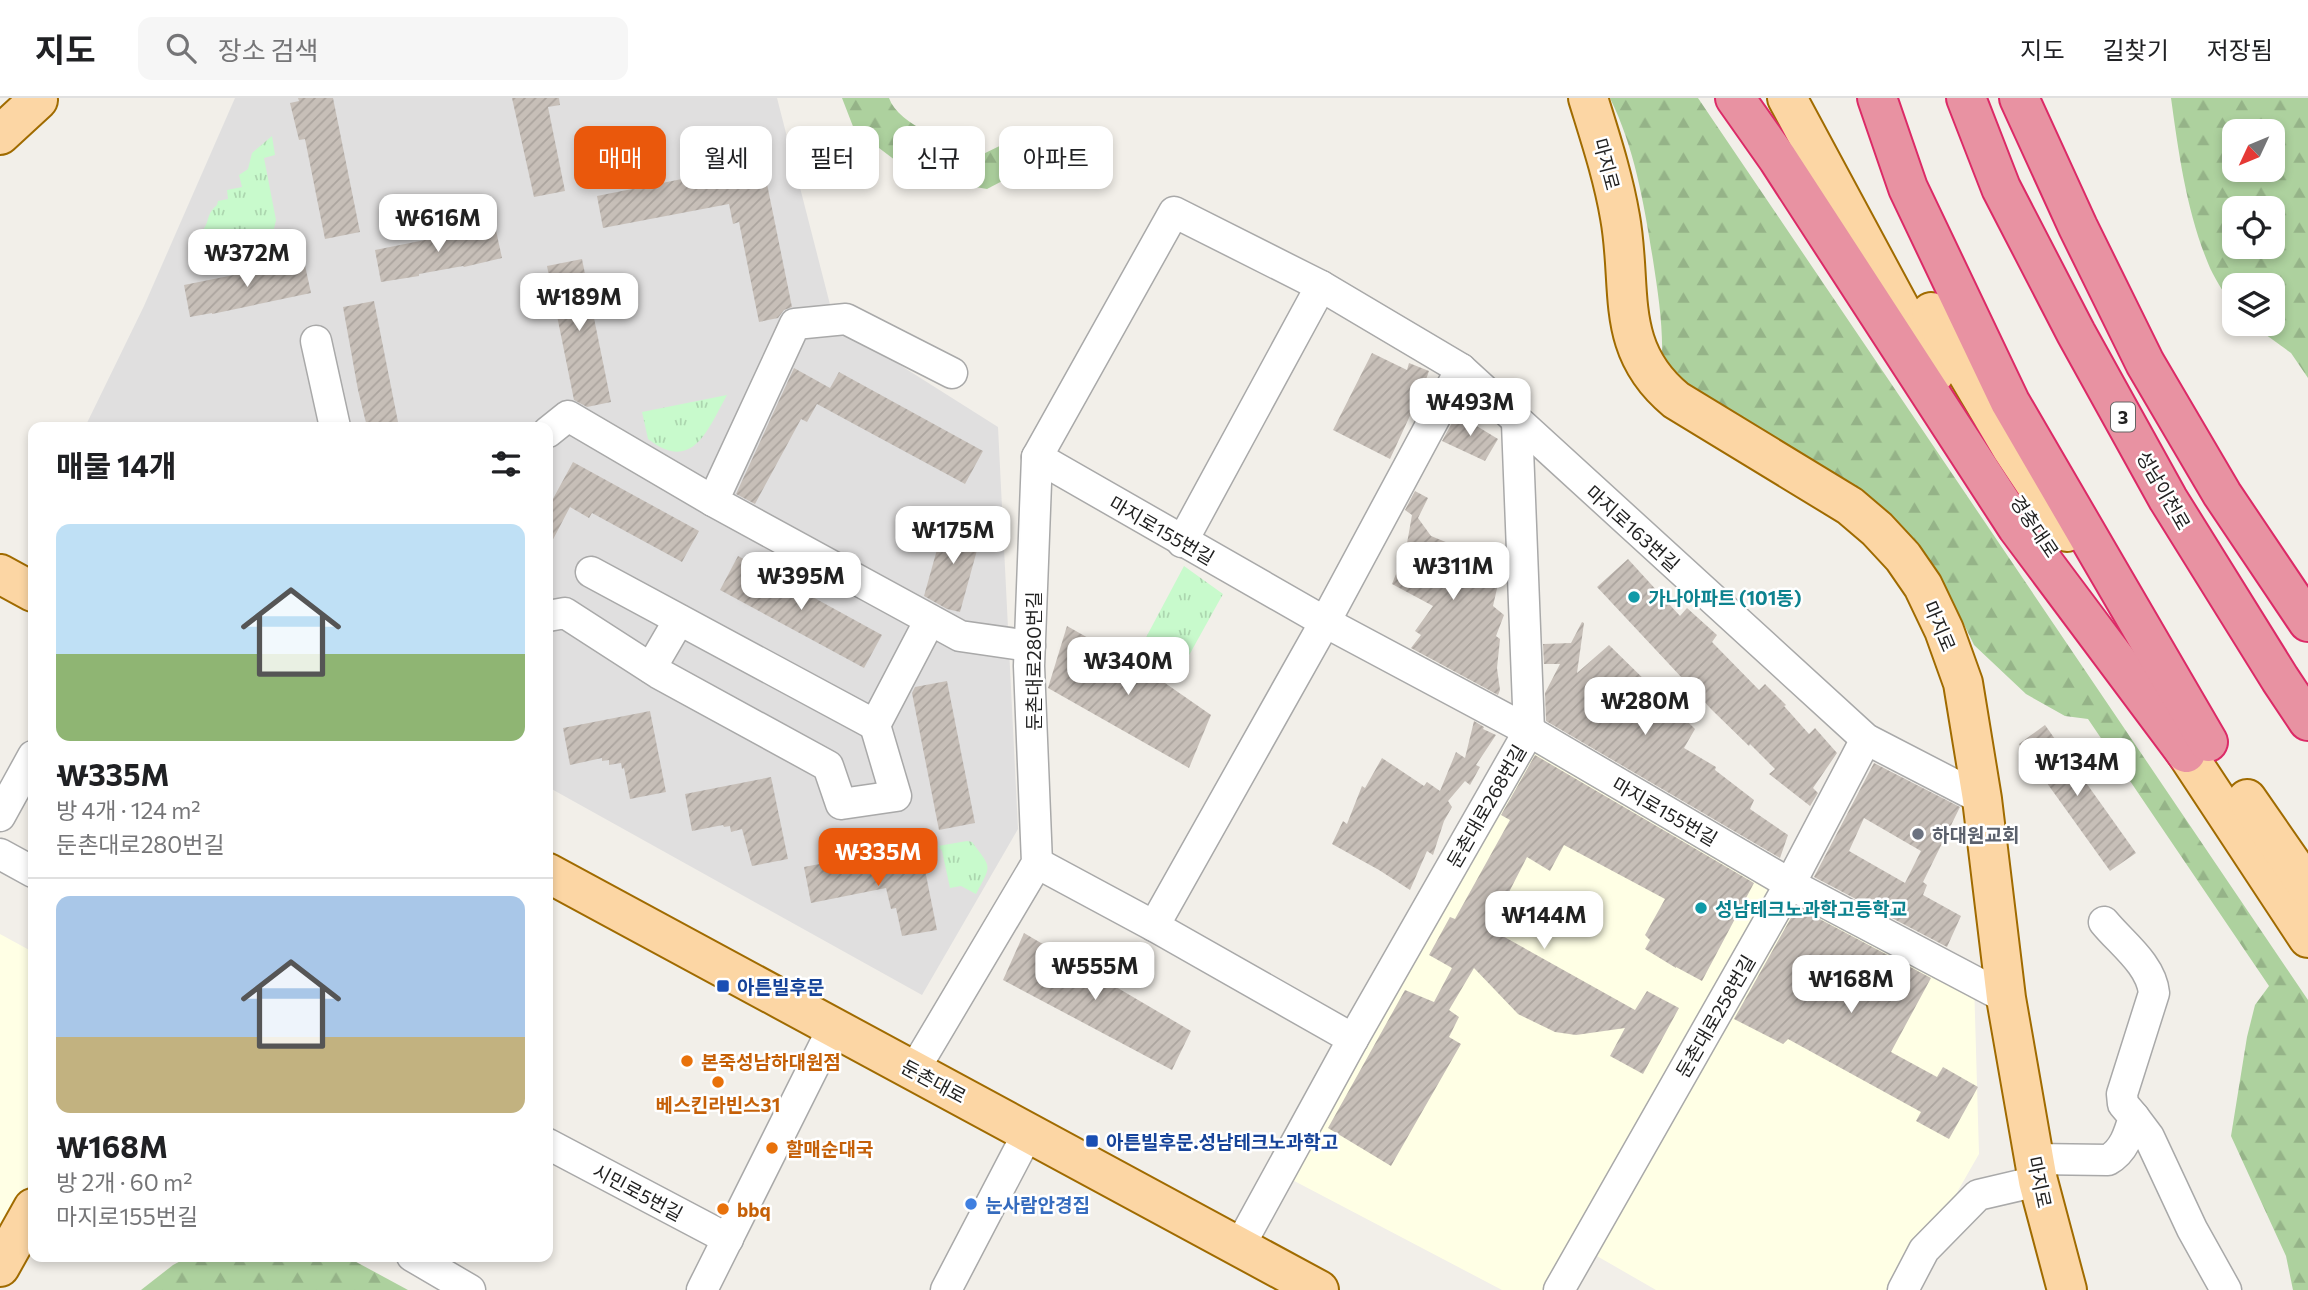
<!DOCTYPE html>
<html lang="ko">
<head>
<meta charset="utf-8">
<style>
  :root { --surface:#fff; --page:#f6f6f6; --text:#202124; --muted:#757577; --line:#e0e0e0; --accent:#ea580c }
  body { margin:0; font-family:Commissioner,"Noto Sans KR",sans-serif; background:var(--page); color:var(--text); height:100vh; display:flex; flex-direction:column; font-size:26px; white-space:nowrap }
  * { box-sizing:border-box; margin:0 }
  p { font-size:23px; color:var(--muted) }
  .icon { flex:none; width:38px; height:38px; fill:none; stroke:currentColor; stroke-width:2; stroke-linecap:round; stroke-linejoin:round }
  .map { position:relative; flex:1; overflow:hidden }
  .panel { position:absolute; left:28px; top:324px; width:525px; height:840px; display:flex; flex-direction:column; background:var(--surface); border-radius:14px; box-shadow:0 4px 10px #0003 }
  .panel>* { flex:none }
  .hud { position:absolute; left:574px; top:28px; width:665px; height:63px; display:flex; gap:14px }
  .needle { width:46px; rotate:226deg }
  .buttons { position:absolute; left:2222px; top:21px; display:grid; gap:14px }
  .buttons a { display:grid; place-items:center; width:63px; height:63px; border-radius:14px; background:var(--surface); box-shadow:0 4px 10px #0003; font-size:35px }
  .price { position:absolute; translate:-50% -60px; padding:0 16px; border-radius:14px; background:#fff; color:#222; font-size:23px; line-height:46px; filter:drop-shadow(0 2px 4px #0008) }
  .price::after { content:''; position:absolute; left:50%; top:42px; width:21px; height:16px; margin-left:-10px; background:inherit; clip-path:polygon(0 0,100% 0,50% 100%) }
  .price.active { background:var(--accent); color:#fff }
  ul { padding:0; list-style:none }
  li { display:grid; align-content:center; gap:14px; height:371px; padding:0 28px }
  li+li { border-top:2px solid var(--line) }
  li span { display:grid; place-items:center; height:217px; border-radius:14px; color:#555 }
  li>.icon { margin-inline-start:auto }
  span .icon { width:126px; height:126px; fill:#fffc; stroke-width:1 }
  li b { font-size:30px }
  h2 { display:flex; justify-content:space-between; align-items:center; height:84px; padding:0 28px; font-size:30px }
  .chip { padding:0 24px; border-radius:14px; background:var(--surface); box-shadow:0 4px 10px #0003; font-size:24px; line-height:63px }
  .chip.active { background:var(--accent); color:#fff }
  header { display:flex; align-items:center; gap:42px; box-sizing:border-box; height:98px; padding:0 35px; background:var(--surface); border-bottom:2px solid var(--line) }
  header strong { font-size:33px }
  nav { display:flex; gap:38px; margin-inline-start:auto; font-size:24px }
  .search { width:490px; height:63px; background:var(--page); display:flex; align-items:center; gap:18px; box-sizing:border-box; padding:0 24px; border-radius:14px; color:var(--muted); font-size:26px }
  .map>svg:first-child { display:block }
</style>
</head>
<body>
<header>
<strong>지도</strong>
<div class="search"><svg class="icon" aria-label="search" viewBox="0 0 24 24"><circle cx="10" cy="10" r="6"/><path d="M15 15l6 6"/></svg>장소 검색</div>
<nav><a>지도</a><a>길찾기</a><a>저장됨</a></nav>
</header>
<div class="map">
<svg width="2308" height="1192" viewBox="0 0 2308 1192">
  <defs>
    <pattern id="forest-firs" width="22" height="20" patternUnits="userSpaceOnUse" patternTransform="scale(1.75)"><rect width="22" height="20" fill="#add19e"/><path d="M5 1l3.5 6h-7zM16 11l3.5 6h-7z" fill="#95b388"/></pattern>
    <pattern id="park-tufts" width="24" height="20" patternUnits="userSpaceOnUse" patternTransform="scale(1.75)"><rect width="24" height="20" fill="#c8facc"/><path d="M3 7l-1-3M5 7V3M7 7l1-3M15 17l-1-3M17 17v-4M19 17l1-3" fill="none" stroke="#acd6af"/></pattern>
    <pattern id="building-hatch" width="6" height="6" patternUnits="userSpaceOnUse" patternTransform="scale(1.75)"><rect width="6" height="6" fill="#c7bfb8"/><path d="M-1 1l2-2M0 6l6-6M5 7l2-2" fill="none" stroke="#aba49e"/></pattern>
  </defs>
  <rect width="100%" height="100%" fill="#f2efe9"/>
  <path fill="#e0dfdf" d="M 235,0 L 777,0 L 835,226 L 998,329 L 1018,731 L 922,897 L 548,689 L 548,329 L 85,329 L 144,208 Z"/>
  <g fill="#ffffe5">
    <path d="M 1529,633 L 1974,883 L 1979,1056 L 1901,1192 L 1656,1192 L 1583,1150 L 1559,1192 L 1502,1192 L 1281,1076 Z"/>
    <path d="M 0,836 L 33,854 L 33,1079 L 0,1138 Z"/>
  </g>
  <g fill="url(#forest-firs)" fill-rule="evenodd">
    <path d="M 842,0 L 889,0 C 898,27 954,47 979,58 L 1014,41 L 1053,31 L 1059,53 L 987,91 L 941,83 L 912,75 L 854,31 Z"/>
    <path d="M 1610,0 L 1698,0 L 2308,902 L 2308,1192 L 2293,1192 L 2286,1158 L 2231,1038 L 2247,939 L 2255,907 L 2269,888 L 2088,621 L 2065,618 L 2026,596 L 1974,547 L 1942,481 L 1899,429 L 1686,290 L 1662,259 C 1663,226 1658,195 1653,162 C 1644,106 1635,51 1610,0 Z"/>
    <path d="M 2171,0 L 2308,0 L 2308,280 L 2291,255 L 2251,226 L 2273,226 L 2273,187 L 2235,187 L 2235,212 C 2227,199 2217,185 2210,170 C 2187,116 2179,58 2171,0 ZM 2273,33 L 2273,72 L 2235,72 L 2235,33 ZM 2273,110 L 2273,149 L 2235,149 L 2235,110 Z"/>
    <path d="M 190,1158 L 347,1159 L 408,1192 L 141,1192 L 173,1167 Z"/>
  </g>
  <g fill="url(#park-tufts)">
    <path d="M 272,38 L 275,57 L 264,60 L 276,122 L 274,131 L 193,147 C 195,139 198,139 203,132 C 210,123 206,116 217,107 L 218,103 L 228,101 L 227,92 L 242,89 L 239,77 L 248,71 L 252,55 Z"/>
    <path d="M 727,297 C 708,331 693,376 648,341 L 642,314 Z"/>
    <path d="M 1184,468 L 1223,496 L 1182,570 L 1142,547 Z"/>
    <path d="M 967,743 L 972,744 C 992,771 992,766 976,796 L 961,788 L 950,790 L 942,753 L 938,748 Z"/>
  </g>
  <g fill="url(#building-hatch)" fill-rule="evenodd">
    <path d="M 298,0 L 333,0 L 360,134 L 325,141 L 305,41 L 299,42 L 290,5 L 299,3 Z"/>
    <path d="M 512,0 L 559,0 L 560,7 L 548,9 L 565,93 L 534,99 Z"/>
    <path d="M 717,74 L 720,85 L 765,76 L 792,209 L 784,212 L 778,220 L 759,224 L 739,124 L 733,126 L 729,106 L 603,130 L 597,98 Z"/>
    <path d="M 495,128 L 502,160 L 464,169 L 463,168 L 419,176 L 419,178 L 381,184 L 375,152 Z"/>
    <path d="M 582,161 L 611,304 L 587,309 L 574,302 L 547,168 Z"/>
    <path d="M 304,163 L 311,195 L 212,216 L 212,215 L 190,219 L 184,187 Z"/>
    <path d="M 374,203 L 399,329 L 367,329 L 358,292 L 343,209 Z"/>
    <path d="M 1372,255 L 1407,272 L 1409,265 L 1429,273 L 1416,310 L 1414,309 L 1390,361 L 1333,332 Z"/>
    <path d="M 794,270 L 830,290 L 839,274 L 983,353 L 965,386 L 817,306 L 807,324 L 801,321 L 755,406 L 736,396 Z"/>
    <path d="M 1457,316 L 1498,341 L 1485,363 L 1442,343 Z"/>
    <path d="M 573,364 L 699,433 L 682,464 L 592,415 L 589,420 L 570,409 L 548,451 L 548,410 Z"/>
    <path d="M 1415,393 L 1428,400 L 1418,420 L 1431,438 L 1492,463 L 1501,473 L 1493,508 L 1504,517 L 1496,538 L 1500,541 L 1497,570 L 1500,592 L 1498,597 L 1411,550 L 1421,537 L 1415,533 L 1433,508 L 1392,486 L 1406,451 L 1412,417 L 1405,412 Z"/>
    <path d="M 945,423 L 982,434 L 960,514 L 947,511 L 924,498 Z"/>
    <path d="M 738,458 L 882,537 L 864,570 L 720,492 Z"/>
    <path d="M 1628,461 L 1680,518 L 1687,510 L 1717,537 L 1712,544 L 1759,592 L 1765,586 L 1786,607 L 1784,608 L 1809,636 L 1815,630 L 1837,655 L 1813,690 L 1818,695 L 1810,708 L 1769,676 L 1775,671 L 1750,646 L 1749,648 L 1712,612 L 1597,489 Z"/>
    <path d="M 1582,524 L 1584,525 L 1577,575 L 1609,547 L 1695,631 L 1684,650 L 1716,669 L 1715,672 L 1754,702 L 1750,711 L 1788,737 L 1780,760 L 1546,623 L 1545,595 L 1560,566 L 1544,566 L 1543,546 L 1571,545 Z"/>
    <path d="M 1067,528 L 1152,576 L 1211,617 L 1189,670 L 1048,590 Z"/>
    <path d="M 947,583 L 975,725 L 939,732 L 912,595 L 915,589 Z"/>
    <path d="M 650,613 L 666,694 L 630,701 L 624,670 L 622,671 L 621,665 L 609,667 L 609,662 L 602,663 L 602,660 L 570,667 L 563,630 Z"/>
    <path d="M 1474,623 L 1484,629 L 1483,631 L 1496,637 L 1476,667 L 1480,669 L 1470,687 L 1465,683 L 1448,703 L 1452,709 L 1444,723 L 1433,757 L 1427,753 L 1410,792 L 1379,772 L 1332,746 L 1343,723 L 1347,726 L 1362,688 L 1365,690 L 1382,660 L 1424,688 L 1427,684 L 1440,693 L 1456,654 L 1465,660 Z"/>
    <path d="M 2045,627 L 2136,755 L 2110,773 L 2019,646 Z"/>
    <path d="M 1535,657 L 1754,785 L 1702,883 L 1676,869 L 1676,870 L 1645,851 L 1650,842 L 1645,837 L 1665,801 L 1564,747 L 1550,773 L 1527,759 L 1490,831 L 1635,912 L 1647,893 L 1679,910 L 1643,976 L 1610,958 L 1625,930 L 1576,937 L 1555,934 L 1518,916 L 1474,870 L 1449,912 L 1459,919 L 1449,939 L 1461,946 L 1391,1068 L 1328,1030 L 1405,892 L 1434,904 L 1452,870 L 1429,857 L 1450,819 L 1455,821 L 1510,722 L 1501,717 Z"/>
    <path d="M 1874,665 L 1960,709 L 1923,784 L 1927,787 L 1923,797 L 1961,818 L 1947,849 L 1814,779 ZM 1864,720 L 1921,753 L 1905,785 L 1849,753 Z"/>
    <path d="M 771,679 L 788,761 L 752,768 L 742,731 L 731,734 L 730,728 L 724,729 L 723,727 L 692,733 L 685,696 Z"/>
    <path d="M 875,755 L 878,771 L 923,762 L 937,832 L 902,838 L 896,810 L 891,811 L 886,790 L 811,805 L 804,769 Z"/>
    <path d="M 1797,809 L 1931,880 L 1891,954 L 1937,979 L 1943,969 L 1978,989 L 1949,1041 L 1916,1023 L 1921,1014 L 1788,941 L 1783,946 L 1734,921 Z"/>
    <path d="M 1024,835 L 1191,933 L 1172,972 L 1003,882 Z"/>
  </g>
  <g fill="none" stroke-linecap="round" stroke-linejoin="round">
    <defs>
      <g id="minor">
        <path d="M 316,243 L 335,329"/>
        <path d="M 952,275 L 846,221 L 795,226 L 713,403 L 960,538 L 1030,548"/>
        <path d="M 548,334 L 568,318 L 713,403"/>
        <path d="M 1037,359 L 1325,524 L 1529,633 L 1790,786 L 2006,900"/>
        <path d="M 1182,444 L 1321,188"/>
        <path d="M 591,474 L 875,627 L 930,522"/>
        <path d="M 548,518 L 565,515 L 658,575 L 828,668 L 841,706 L 896,698 L 875,627"/>
        <path d="M 651,570 L 679,522"/>
        <path d="M 0,718 L 33,658"/>
        <path d="M 0,756 L 33,774"/>
        <path d="M 1037,765 L 1154,828 L 1353,941"/>
        <path d="M 1154,828 L 1325,524 L 1461,271"/>
        <path d="M 914,972 L 1037,765 L 1029,568 L 1037,359 L 1174,114 L 1321,188 L 1461,271 L 1866,641 L 1982,701"/>
        <path d="M 2134,1019 L 2149,1039 L 2192,1131 L 2226,1192"/>
        <path d="M 548,1046 L 728,1141"/>
        <path d="M 2034,1061 L 2108,1062 C 2124,1053 2129,1036 2134,1019 L 2123,1006 L 2122,996 L 2154,895 C 2151,866 2121,845 2104,824"/>
        <path d="M 1239,1149 L 1353,941 L 1529,633 L 1517,325"/>
        <path d="M 412,1158 L 470,1192"/>
        <path d="M 702,1192 L 833,930"/>
        <path d="M 946,1192 L 1028,1035"/>
        <path d="M 1559,1192 L 1790,786 L 1866,641"/>
        <path d="M 1903,1192 L 1924,1152 L 1978,1097 L 2038,1083"/>
      </g>
      <g id="major">
        <path d="M 1588,0 C 1600,39 1613,78 1620,119 C 1633,190 1613,250 1676,302 L 1850,408 L 1877,431 L 1903,459 L 1923,488 L 1944,532 L 1963,585 L 1982,701 L 2006,900 L 2038,1083 L 2067,1192"/>
        <path d="M 1787,0 L 1935,275"/>
        <path d="M 0,37 L 38,2"/>
        <path d="M 1931,214 L 2012,351 L 2067,434"/>
        <path d="M 0,476 L 33,494"/>
        <path d="M 2167,626 L 2308,840"/>
        <path d="M 2247,701 L 2308,789"/>
        <path d="M 548,775 L 1319,1192"/>
        <path d="M 0,1169 L 33,1110"/>
      </g>
      <g id="highway">
        <path d="M 1735,0 L 1778,61 L 2017,429 L 2186,655"/>
        <path d="M 1877,0 L 1908,90 L 2010,304 L 2208,644"/>
        <path d="M 1966,0 L 2001,90 L 2076,235 L 2168,401 L 2280,581 L 2308,623"/>
        <path d="M 2019,0 L 2078,129 L 2145,265 L 2222,396 L 2308,524"/>
      </g>
    </defs>
    <use href="#minor" stroke="#a9a9a9" stroke-width="33"/>
    <use href="#major" stroke="#a06b00" stroke-width="42"/>
    <use href="#highway" stroke="#dc2a67" stroke-width="42"/>
    <use href="#minor" stroke="#fff" stroke-width="30"/>
    <use href="#major" stroke="#fcd6a4" stroke-width="38"/>
    <use href="#highway" stroke="#e892a2" stroke-width="38"/>
  </g>
  <g fill="#0f9aa8" stroke="#fff" stroke-width="2.5">
    <circle cx="1634" cy="499" r="7"/>
    <circle cx="1701" cy="810" r="7"/>
  </g>
  <circle fill="#6b7280" stroke="#fff" stroke-width="2.5" cx="1918" cy="736" r="7"/>
  <g fill="#1a4fb4" stroke="#fff" stroke-width="2.5">
    <rect x="716" y="881" width="14" height="14" rx="3.5"/>
    <rect x="1085" y="1036" width="14" height="14" rx="3.5"/>
  </g>
  <g fill="#e8710a" stroke="#fff" stroke-width="2.5">
    <circle cx="687" cy="963" r="7"/>
    <circle cx="718" cy="984" r="7"/>
    <circle cx="772" cy="1050" r="7"/>
    <circle cx="723" cy="1111" r="7"/>
  </g>
  <circle fill="#3f7fe0" stroke="#fff" stroke-width="2.5" cx="971" cy="1106" r="7"/>
  <g text-anchor="middle" dominant-baseline="central" stroke-width="5" stroke-linejoin="round" paint-order="stroke">
    <rect fill="#fff" stroke="#646464" stroke-width="2" x="2111" y="304.5" width="24" height="29" rx="5"/>
    <g font-size="18" font-weight="bold" fill="#222">
      <text x="2123" y="319">3</text>
    </g>
    <g font-size="19" fill="#222" stroke="#fff">
      <text transform="translate(1607 66) rotate(75)">마지로</text>
      <text transform="translate(2164 392) rotate(60)">성남이천로</text>
      <text transform="translate(2035 428) rotate(56)">경충대로</text>
      <text transform="translate(1633 430) rotate(42)">마지로163번길</text>
      <text transform="translate(1162 432) rotate(30)">마지로155번길</text>
      <text transform="translate(1940 528) rotate(67)">마지로</text>
      <text transform="translate(1033 563) rotate(-90)">둔촌대로280번길</text>
      <text transform="translate(1486 708) rotate(-60)">둔촌대로268번길</text>
      <text transform="translate(1665 713) rotate(30)">마지로155번길</text>
      <text transform="translate(1715 918) rotate(-60)">둔촌대로258번길</text>
      <text transform="translate(934 983) rotate(28)">둔촌대로</text>
      <text transform="translate(2040 1084) rotate(78)">마지로</text>
      <text transform="translate(638 1094) rotate(28)">시민로5번길</text>
    </g>
    <g font-size="19" font-weight="bold" fill="#0d838f" stroke="#fff" text-anchor="start">
      <text x="1648" y="499">가나아파트 (101동)</text>
      <text x="1715" y="810">성남테크노과학고등학교</text>
    </g>
    <g font-size="19" font-weight="bold" fill="#5b616d" stroke="#fff" text-anchor="start">
      <text x="1932" y="736">하대원교회</text>
    </g>
    <g font-size="19" font-weight="bold" fill="#164399" stroke="#fff" text-anchor="start">
      <text x="737" y="888">아튼빌후문</text>
      <text x="1106" y="1043">아튼빌후문.성남테크노과학고</text>
    </g>
    <g font-size="19" font-weight="bold" fill="#c56008" stroke="#fff" text-anchor="start">
      <text x="701" y="963">본죽성남하대원점</text>
      <text x="718" y="1006" text-anchor="middle">베스킨라빈스31</text>
      <text x="786" y="1050">할매순대국</text>
      <text x="737" y="1111">bbq</text>
    </g>
    <g font-size="19" font-weight="bold" fill="#366cbe" stroke="#fff" text-anchor="start">
      <text x="985" y="1106">눈사람안경집</text>
    </g>
  </g>
</svg>
<div class="buttons">
<a><svg class="needle" viewBox="-14 -14 28 28"><path d="M0-13l5 13h-10z" fill="#e53935"/><path d="M0 13l5-13h-10z" fill="#757577"/></svg></a>
<a><svg class="icon" aria-label="locate" viewBox="0 0 24 24"><circle cx="12" cy="12" r="6"/><path d="M12 2v4M12 18v4M2 12h4M18 12h4"/></svg></a>
<a><svg class="icon" aria-label="layers" viewBox="0 0 24 24"><path d="M12 4l9 5-9 5-9-5zM3 14l9 5 9-5"/></svg></a>
</div>
<b class="price" style="left:438px;top:156px">₩616M</b>
<b class="price" style="left:247px;top:191px">₩372M</b>
<b class="price" style="left:579px;top:235px">₩189M</b>
<b class="price" style="left:1470px;top:340px">₩493M</b>
<b class="price" style="left:953px;top:468px">₩175M</b>
<b class="price" style="left:1453px;top:504px">₩311M</b>
<b class="price" style="left:801px;top:514px">₩395M</b>
<b class="price" style="left:1128px;top:599px">₩340M</b>
<b class="price" style="left:1645px;top:639px">₩280M</b>
<b class="price" style="left:2077px;top:700px">₩134M</b>
<b class="price active" style="left:878px;top:790px">₩335M</b>
<b class="price" style="left:1544px;top:853px">₩144M</b>
<b class="price" style="left:1095px;top:904px">₩555M</b>
<b class="price" style="left:1851px;top:917px">₩168M</b>
<div class="hud">
<a class="chip active">매매</a>
<a class="chip">월세</a>
<a class="chip">필터</a>
<a class="chip">신규</a>
<a class="chip">아파트</a>
</div>
<section class="panel">
<h2>매물 14개<svg class="icon" aria-label="filters" viewBox="0 0 24 24"><path d="M4 7h16M4 17h16"/><circle cx="9" cy="7" r="2"/><circle cx="15" cy="17" r="2"/></svg></h2>
<ul>
<li><span style="background:linear-gradient(#bfe0f5 60%,#8fb573 0)"><svg class="icon" aria-label="home" viewBox="0 0 24 24"><path d="M3 11l9-7 9 7M6 9v11h12V9"/></svg></span><div><b>₩335M</b><p>방 4개 · 124 m²</p><p>둔촌대로280번길</p></div></li>
<li><span style="background:linear-gradient(#a9c7e8 65%,#c2b280 0)"><svg class="icon" aria-label="home" viewBox="0 0 24 24"><path d="M3 11l9-7 9 7M6 9v11h12V9"/></svg></span><div><b>₩168M</b><p>방 2개 · 60 m²</p><p>마지로155번길</p></div></li>
</ul>
</section>
</div>
</body>
</html>
